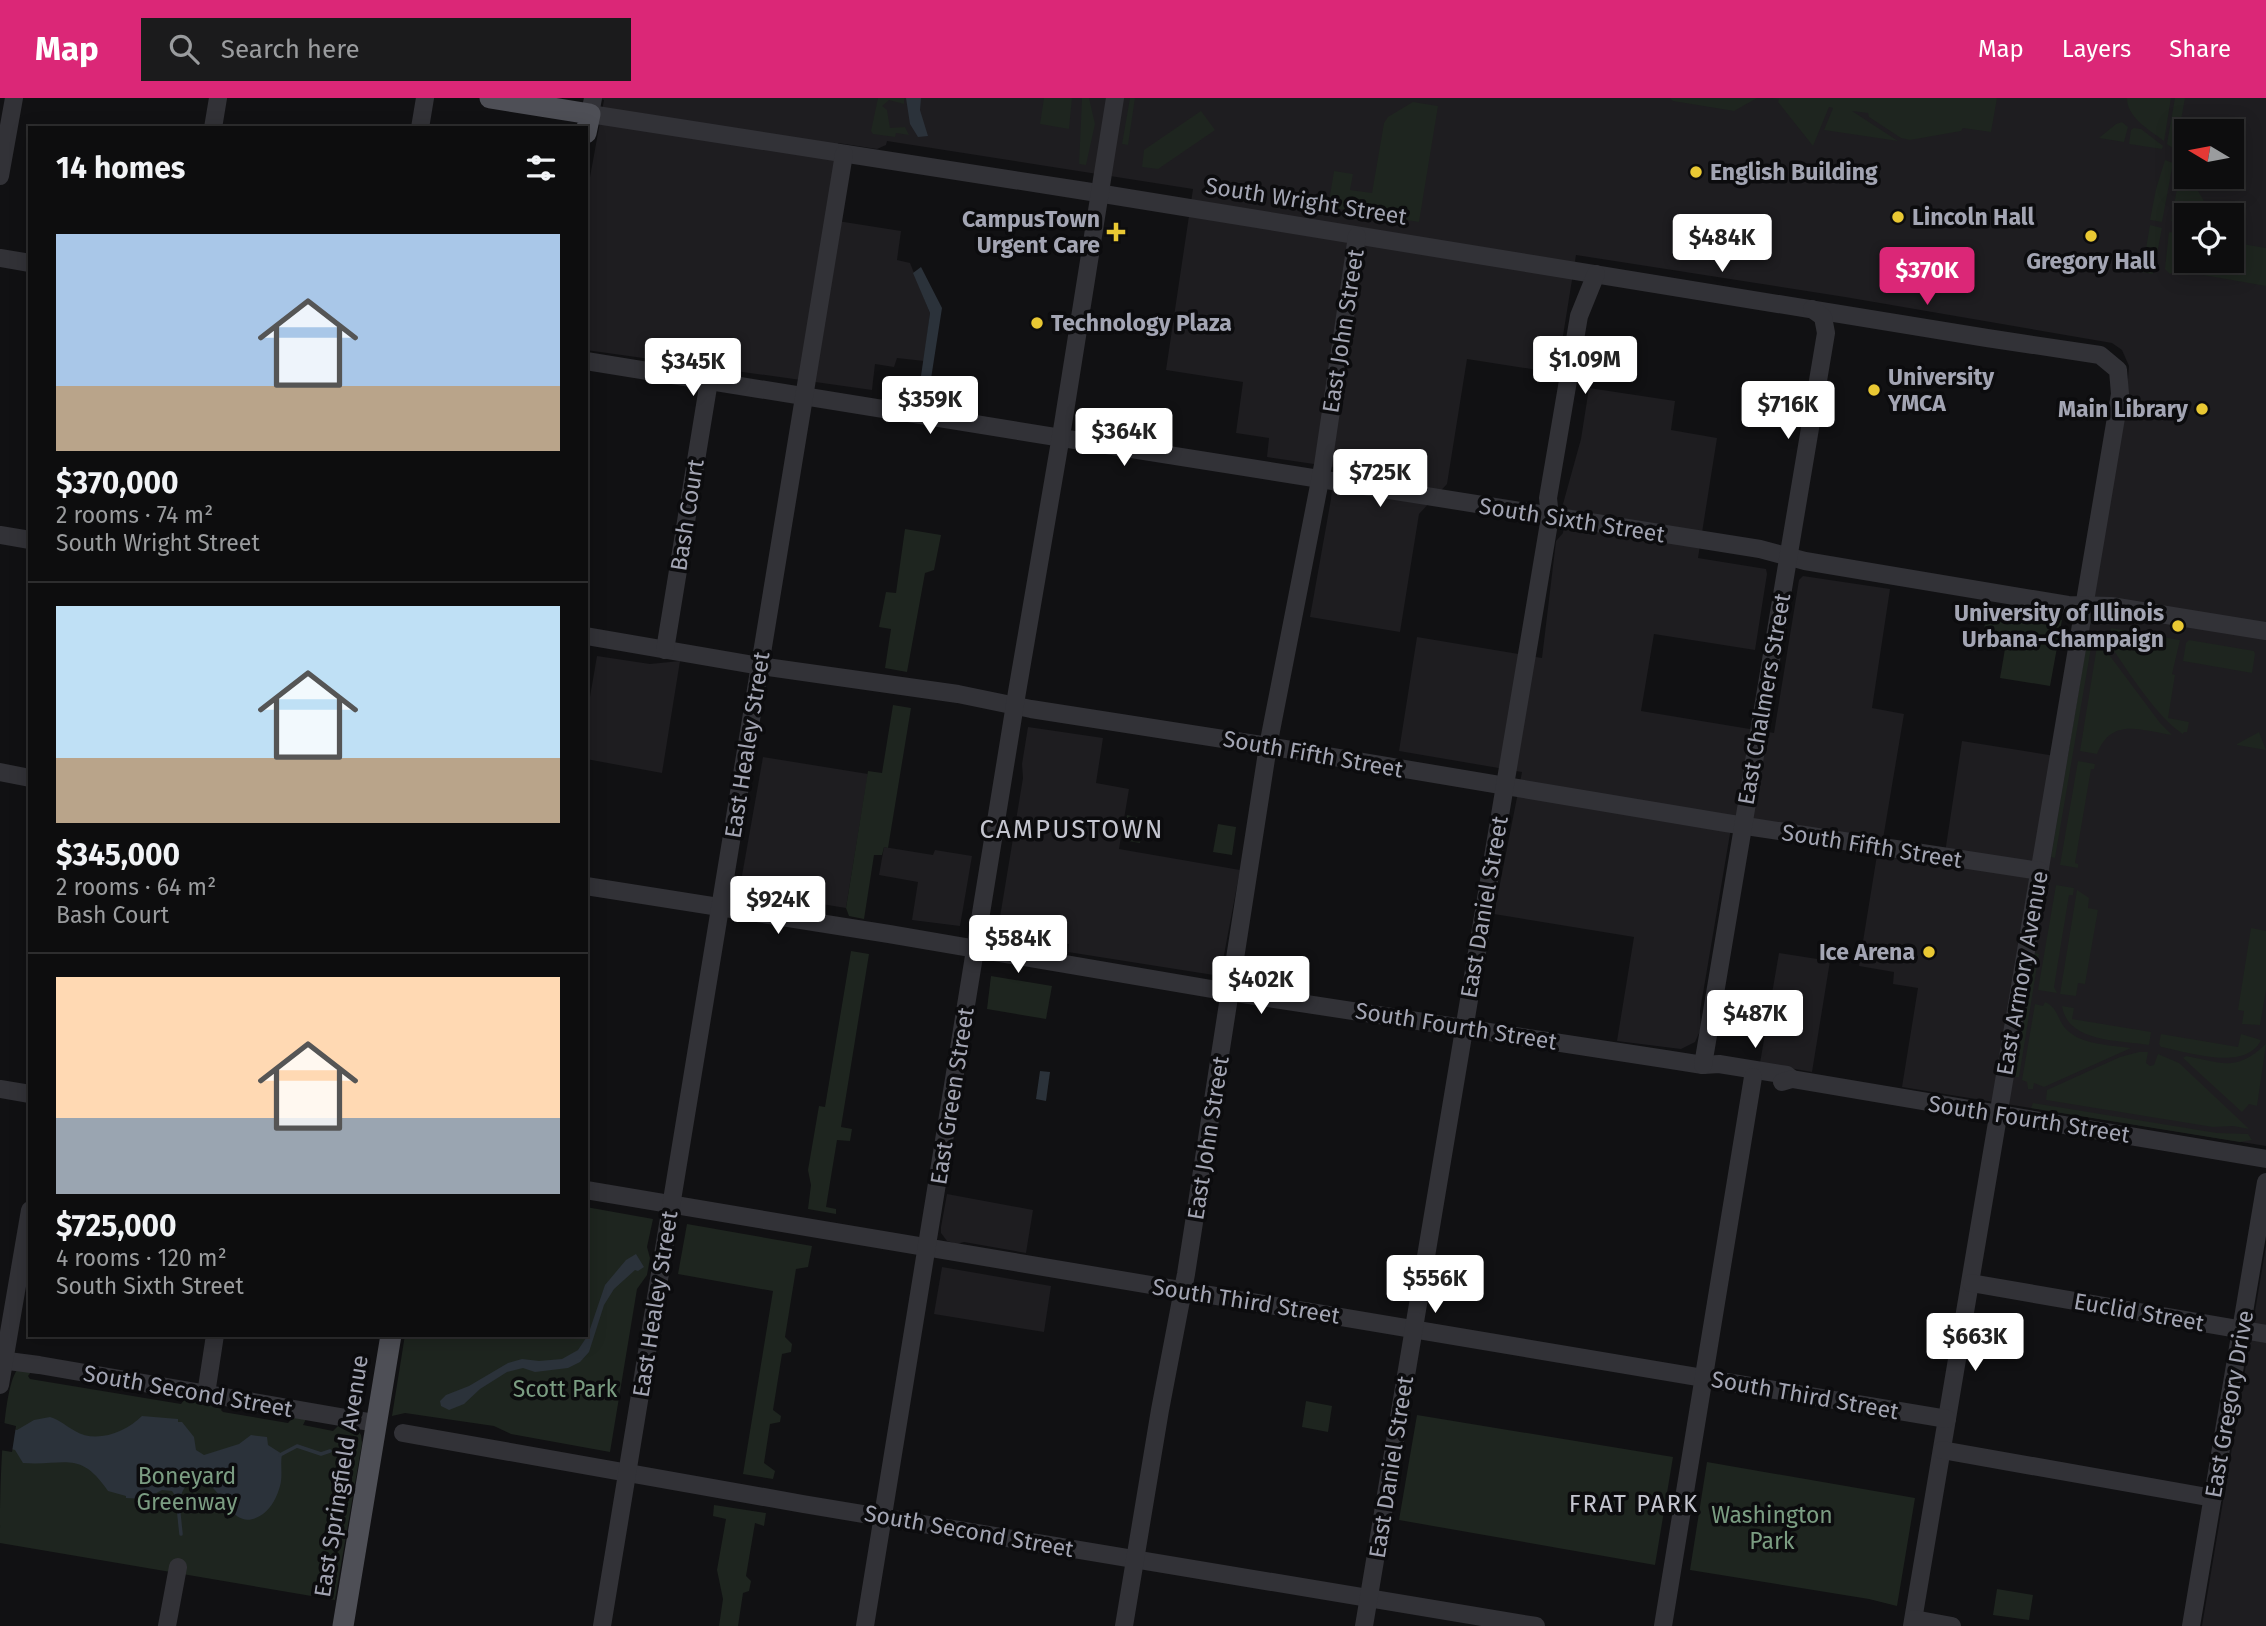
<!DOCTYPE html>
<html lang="en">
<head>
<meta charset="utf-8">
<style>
  :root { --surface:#0d0d0e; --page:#1b1b1c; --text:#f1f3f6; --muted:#9a9c9e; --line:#2d2d2e; --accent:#db2777 }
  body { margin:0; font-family:"Fira Sans",sans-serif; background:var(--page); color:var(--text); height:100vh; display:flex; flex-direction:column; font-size:26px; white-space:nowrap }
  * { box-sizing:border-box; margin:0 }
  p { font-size:23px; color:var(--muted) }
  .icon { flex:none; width:38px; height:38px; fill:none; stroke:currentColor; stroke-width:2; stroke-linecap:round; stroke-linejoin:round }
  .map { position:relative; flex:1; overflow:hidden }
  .drawer { position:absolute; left:28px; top:28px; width:560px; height:1211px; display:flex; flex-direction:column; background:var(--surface); border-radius:0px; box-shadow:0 4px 18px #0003,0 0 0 2px var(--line) }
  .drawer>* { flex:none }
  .needle { width:46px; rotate:280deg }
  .buttons { position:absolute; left:2174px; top:21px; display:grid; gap:14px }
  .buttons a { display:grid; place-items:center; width:70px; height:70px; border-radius:0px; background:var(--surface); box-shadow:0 4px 18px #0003,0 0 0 2px var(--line); font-size:35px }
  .price { position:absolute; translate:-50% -60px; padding:0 16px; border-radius:7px; background:#fff; color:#222; font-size:23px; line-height:46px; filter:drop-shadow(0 2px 4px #0008) }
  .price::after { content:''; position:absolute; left:50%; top:42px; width:21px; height:16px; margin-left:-10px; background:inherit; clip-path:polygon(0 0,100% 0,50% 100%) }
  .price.active { background:var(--accent); color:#fff }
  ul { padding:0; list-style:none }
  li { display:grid; align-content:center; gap:14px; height:371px; padding:0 28px }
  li+li { border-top:2px solid var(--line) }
  li span { display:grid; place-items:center; height:217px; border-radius:0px; color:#555 }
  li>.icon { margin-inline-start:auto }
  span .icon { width:126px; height:126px; fill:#fffc; stroke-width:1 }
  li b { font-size:30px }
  h2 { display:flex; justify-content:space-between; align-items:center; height:84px; padding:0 28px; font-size:30px }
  header { display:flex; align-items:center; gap:42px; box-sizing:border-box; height:98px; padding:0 35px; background:var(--accent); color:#fff }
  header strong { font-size:33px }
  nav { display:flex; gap:38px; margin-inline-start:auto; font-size:24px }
  .search { width:490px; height:63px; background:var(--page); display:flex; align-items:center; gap:18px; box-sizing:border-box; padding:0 24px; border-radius:0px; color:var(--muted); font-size:26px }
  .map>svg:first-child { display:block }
</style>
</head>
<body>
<header>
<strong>Map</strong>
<div class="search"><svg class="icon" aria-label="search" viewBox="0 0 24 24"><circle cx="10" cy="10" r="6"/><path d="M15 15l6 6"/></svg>Search here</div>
<nav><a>Map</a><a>Layers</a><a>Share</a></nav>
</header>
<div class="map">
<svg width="2266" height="1528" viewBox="0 0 2266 1528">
  <rect width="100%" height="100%" fill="#111113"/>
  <g fill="#1e1d20" fill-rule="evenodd">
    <path d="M 598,0 L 2266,0 L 2266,1048 L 1902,989 L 1918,890 L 1893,886 L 1894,874 L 1859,868 L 1877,757 L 1943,768 L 1962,643 L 2068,660 L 2127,294 L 2129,268 L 2122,252 L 2112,245 L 1845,199 L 1576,157 L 1557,275 L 1467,261 L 1447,386 L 1419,416 L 1400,534 L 1310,519 L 1331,401 L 1334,369 L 1267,359 L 1269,340 L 1236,335 L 1243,284 L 1166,272 L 1193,91 L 887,43 L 886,47 L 877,51 L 838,45 L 825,121 L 901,133 L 897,162 L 910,165 L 930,215 L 924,263 L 897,260 L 894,269 L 875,266 L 872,292 L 586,252 L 586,101 L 604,2 ZM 2186,33 L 2231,33 L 2231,79 L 2186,79 ZM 2186,117 L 2231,117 L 2231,163 L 2186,163 Z"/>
    <path d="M 1589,290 L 1675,303 L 1671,332 L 1717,340 L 1698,460 L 1766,471 L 1767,476 L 1755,552 L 1654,536 L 1641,613 L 1774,635 L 1799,482 L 1803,478 L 1890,491 L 1872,610 L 1904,616 L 1883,741 L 1733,718 L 1700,913 L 1701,931 L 1695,944 L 1681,951 L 1617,943 L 1634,839 L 1494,816 L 1522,674 L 1399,653 L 1417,539 L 1542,560 L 1556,443 L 1563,435 L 1566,410 L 1563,406 L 1581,341 Z"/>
    <path d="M 597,558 L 650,566 L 680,563 L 662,675 L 586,661 L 586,622 Z"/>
    <path d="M 1028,629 L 1103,640 L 1096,685 L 1129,691 L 1119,751 L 1240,772 L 1220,878 L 1068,854 L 1069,846 L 1008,838 L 1000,819 L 1023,680 L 1022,666 Z"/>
    <path d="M 763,659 L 868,676 L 846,810 L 742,793 L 740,789 Z"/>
    <path d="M 884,749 L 933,757 L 935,752 L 972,758 L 960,828 L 912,822 L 918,784 L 879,777 Z"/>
    <path d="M 1779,855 L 1830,863 L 1812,974 L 1760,965 Z"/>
    <path d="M 947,1096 L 1033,1112 L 1026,1155 L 964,1144 L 957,1146 L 947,1143 L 941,1135 L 941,1129 Z"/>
    <path d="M 2266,1148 L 2266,1528 L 2202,1528 Z"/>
    <path d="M 942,1169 L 1051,1188 L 1044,1234 L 934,1216 Z"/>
  </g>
  <g fill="#1e251f">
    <path d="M 878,0 L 904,0 L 904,6 L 889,2 L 882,8 L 887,12 L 890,30 L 905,29 L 909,37 L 896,35 L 895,39 L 873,36 L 871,33 Z"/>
    <path d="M 1044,0 L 1072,0 L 1069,31 L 1040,26 Z"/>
    <path d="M 1082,0 L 1089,0 L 1095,26 L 1086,67 L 1079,66 Z"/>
    <path d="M 1130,0 L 1135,0 L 1128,47 L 1122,46 Z"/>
    <path d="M 1670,0 L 1757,0 L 1734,13 L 1673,3 Z"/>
    <path d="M 1771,0 L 1997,0 L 1991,34 L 1963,30 L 1961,33 L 1910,42 L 1901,40 L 1869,19 L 1868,15 L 1852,13 L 1898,43 L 1824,32 L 1833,10 L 1829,9 L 1813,48 L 1778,4 L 1779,1 Z"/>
    <path d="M 2127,0 L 2171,0 L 2164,43 C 2150,32 2127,20 2127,0 Z"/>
    <path d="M 2175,0 L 2185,0 L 2176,50 L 2174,51 L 2167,46 Z"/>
    <path d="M 1413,4 L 1438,8 L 1419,124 L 1328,109 L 1334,73 L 1353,76 L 1350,92 L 1372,95 L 1384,25 L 1388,19 Z"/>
    <path d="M 1201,13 L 1215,32 L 1158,71 L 1142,69 L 1144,52 Z"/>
    <path d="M 2122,24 L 2128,29 L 2124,44 L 2099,40 L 2116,26 Z"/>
    <path d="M 2134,30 L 2141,31 L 2163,48 L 2162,51 L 2129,46 L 2131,32 Z"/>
    <path d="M 2165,62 L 2173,65 L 2162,124 L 2150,122 L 2156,91 Z"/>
    <path d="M 2182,64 L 2186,71 L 2186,79 L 2190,79 L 2212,117 L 2186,117 L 2186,126 L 2171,123 Z"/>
    <path d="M 2150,127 L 2162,130 L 2153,176 L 2142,174 Z"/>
    <path d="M 2169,134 L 2186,136 L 2186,163 L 2190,163 L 2170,176 L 2165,171 Z"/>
    <path d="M 2231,144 L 2266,150 L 2266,188 L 2192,175 L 2199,163 L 2231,163 Z"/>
    <path d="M 905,431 L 941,437 L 934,472 L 925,475 L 907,574 L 885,570 L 891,531 L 879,529 L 886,494 L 896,495 Z"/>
    <path d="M 1988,510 L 2062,522 L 2050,588 L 2000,580 L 2006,545 L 1982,541 Z"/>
    <path d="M 2111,530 L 2180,542 L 2172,576 L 2175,577 L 2168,620 L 2189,624 L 2187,634 L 2184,634 L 2183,636 C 2157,620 2126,570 2108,544 Z"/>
    <path d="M 2088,537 L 2093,538 L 2055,760 L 2051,759 Z"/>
    <path d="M 2098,542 L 2160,625 L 2172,637 C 2140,632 2111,619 2097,656 L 2080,653 Z"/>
    <path d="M 2189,542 L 2254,553 L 2255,556 L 2252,575 L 2183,563 L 2186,545 Z"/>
    <path d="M 893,607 L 911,610 L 888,750 L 884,749 L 882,757 L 874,757 L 864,821 L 849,818 L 846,810 L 868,673 L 882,675 Z"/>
    <path d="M 2259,634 L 2266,652 L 2237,647 L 2237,646 Z"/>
    <path d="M 2078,663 L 2095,666 L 2094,671 L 2091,671 L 2075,765 L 2078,766 L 2078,770 L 2060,767 Z"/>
    <path d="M 1127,717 L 1145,721 L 1140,745 L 1123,742 Z"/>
    <path d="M 1218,726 L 1236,729 L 1232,757 L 1213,754 Z"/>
    <path d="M 2056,787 L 2074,790 L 2073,797 L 2069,797 L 2054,889 L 2057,895 L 2038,892 Z"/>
    <path d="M 2077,792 L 2089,800 L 2088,810 L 2098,812 L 2085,886 L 2078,885 L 2076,898 L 2060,896 Z"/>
    <path d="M 2251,830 L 2266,833 L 2266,892 L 2260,927 L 2242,926 L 2244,913 L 2238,912 Z"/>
    <path d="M 851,853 L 869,856 L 841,1029 L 852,1031 L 850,1043 L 837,1042 L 826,1109 L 836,1111 L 836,1116 L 808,1111 L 811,1087 L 808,1072 L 819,1008 L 825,1009 Z"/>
    <path d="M 2035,855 L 2039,856 L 2019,979 L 2014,979 Z"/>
    <path d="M 991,878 L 1052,888 L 1046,921 L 987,911 Z"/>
    <path d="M 2045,904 C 2058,910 2057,920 2065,930 C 2080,947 2110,947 2131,950 L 2044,989 L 2034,985 L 2033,991 L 2028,991 L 2027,984 L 2022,982 L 2035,906 L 2043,908 Z"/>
    <path d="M 2062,908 L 2074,910 L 2072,921 L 2151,934 L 2149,947 C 2119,942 2068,945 2062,908 Z"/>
    <path d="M 2161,936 L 2238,949 L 2241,936 L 2261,942 C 2246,974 2188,954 2161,949 L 2159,946 Z"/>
    <path d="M 2266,946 L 2257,1008 L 2249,1006 L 2242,1014 L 2183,960 L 2186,958 C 2223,965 2236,974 2266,946 Z"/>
    <path d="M 2139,954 L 2148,954 L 2146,965 L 2150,968 L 2154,967 L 2158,956 L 2179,965 L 2249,1031 L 2233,1028 L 2213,1029 L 2046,1002 L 2047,992 L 2120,959 Z"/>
    <path d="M 2033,1005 L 2217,1035 L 2248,1036 L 2252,1042 L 2240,1044 L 2031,1010 Z"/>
    <path d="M 586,1109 L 653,1121 L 647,1149 L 650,1160 L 647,1177 L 637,1191 L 610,1354 L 511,1336 L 494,1328 L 405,1315 L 392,1318 L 405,1237 L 586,1237 Z"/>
    <path d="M 687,1126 L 812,1148 L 808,1169 L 796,1171 L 785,1239 L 792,1246 L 791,1254 L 782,1256 L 773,1312 L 781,1318 L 780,1324 L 770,1326 L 764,1365 L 775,1373 L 773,1381 L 743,1376 L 773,1193 L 678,1176 Z"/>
    <path d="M 18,1271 L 31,1274 L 28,1278 L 30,1281 L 181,1306 L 186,1300 L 224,1307 L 221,1312 L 223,1314 L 288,1325 L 295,1317 L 306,1321 L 303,1327 L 333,1333 L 341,1325 L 356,1330 L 361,1337 L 362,1345 L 335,1502 L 0,1445 C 0,1412 0,1291 18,1271 Z"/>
    <path d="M 1306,1303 L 1332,1308 L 1328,1334 L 1302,1329 Z"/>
    <path d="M 1417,1317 L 1673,1359 L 1655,1467 L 1399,1422 Z"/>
    <path d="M 1707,1364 L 1915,1400 L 1897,1508 L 1869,1501 L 1690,1472 Z"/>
    <path d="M 714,1407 L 766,1415 L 764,1428 L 755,1425 L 746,1478 L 751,1483 L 749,1493 L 743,1495 L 738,1528 L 719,1528 L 723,1501 L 717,1472 L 726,1421 L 713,1418 Z"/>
    <path d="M 1997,1491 L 2033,1497 L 2029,1522 L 1993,1517 Z"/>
  </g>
  <g fill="#2b323a">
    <path d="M 906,0 L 921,0 L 920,12 L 928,38 L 918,39 L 910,26 Z"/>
    <path d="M 921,169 L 942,210 L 928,300 L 918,299 L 930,215 L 913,175 Z"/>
    <path d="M 1040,973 L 1050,974 L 1046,1003 L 1036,1001 Z"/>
    <path d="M 636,1156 L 644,1169 L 638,1173 L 635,1172 L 614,1191 L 604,1207 L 589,1254 L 580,1264 L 568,1270 L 535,1274 L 523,1270 L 507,1274 L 480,1291 L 464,1306 L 449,1312 L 441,1308 L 440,1303 L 446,1297 L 469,1288 L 508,1265 L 522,1261 L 539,1263 L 562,1261 L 578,1252 L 588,1237 L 605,1187 L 626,1162 Z"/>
    <path d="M 142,1318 L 178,1321 L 178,1324 L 182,1324 L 194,1339 L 196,1352 L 204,1357 L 239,1346 L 251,1337 L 267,1339 L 268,1347 L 282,1356 C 280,1366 283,1378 280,1388 C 277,1399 272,1409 263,1416 C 237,1434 228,1405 213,1390 C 200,1376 185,1382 181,1398 L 176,1399 L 172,1393 L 162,1392 L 145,1401 L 126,1400 L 126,1398 L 108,1393 C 80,1352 66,1368 23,1365 L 15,1352 L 0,1348 L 0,1328 L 17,1332 L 34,1322 L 50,1319 C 60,1322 66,1328 75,1333 C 96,1346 126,1334 142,1318 Z"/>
  </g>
  <path fill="#111113" d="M 0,1324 L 16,1328 L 12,1354 L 0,1352 Z"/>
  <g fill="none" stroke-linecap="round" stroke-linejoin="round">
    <g stroke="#2b323a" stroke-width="3.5">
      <path d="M 280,1357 L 297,1348 L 321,1356 L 330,1353"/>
      <path d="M 178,1407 L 181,1436"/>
    </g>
    <g stroke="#323237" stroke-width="18">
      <path d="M 593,0 L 590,16 L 1085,93 L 1987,240 L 2100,257 L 2118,272 L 2120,296 L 1912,1528"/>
      <path d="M 213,30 L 218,0"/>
      <path d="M 420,30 L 425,0"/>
      <path d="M 0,78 L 14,0"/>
      <path d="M 0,160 L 30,165"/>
      <path d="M 586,263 C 977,327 1369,389 1760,451 L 1805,463 L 2068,507 L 2111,508 L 2266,533"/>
      <path d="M 0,437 L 30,442"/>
      <path d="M 586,538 L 760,568 L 958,596 L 1031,611 L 1268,648 L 1726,725 L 2040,773"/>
      <path d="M 665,552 L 709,283"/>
      <path d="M 0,674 L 30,680"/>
      <path d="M 586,788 L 889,836 L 1229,894 L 1665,961 L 1703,967 L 1719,966 L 1787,977 L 1792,981"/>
      <path d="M 1703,967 L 1826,235 L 1823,219 L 1812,211"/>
      <path d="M 1782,984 L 1792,981 L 2266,1061"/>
      <path d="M 0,991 L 30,996"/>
      <path d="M 586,1092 L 1947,1321"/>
      <path d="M 1971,1185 L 2266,1236"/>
      <path d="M 0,1262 L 39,1267 L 375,1325"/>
      <path d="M 0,1287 L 30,1112"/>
      <path d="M 206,1296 L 215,1237"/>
      <path d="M 403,1335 L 803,1406 L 1536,1528"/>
      <path d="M 1942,1352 L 2213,1400"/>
      <path d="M 1914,1521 L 1952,1528"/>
      <path d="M 167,1528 L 178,1469"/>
      <path d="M 602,1528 L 844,56"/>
      <path d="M 865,1528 L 1017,594 L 1063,326 L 1115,0"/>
      <path d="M 1124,1528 L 1160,1312 L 1186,1176 L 1268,648 L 1323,367 L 1357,138"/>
      <path d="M 1364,1528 L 1550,419 L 1548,400 L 1579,218 L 1596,176"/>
      <path d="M 1663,1528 L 1753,979"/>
      <path d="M 2191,1528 L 2266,1084"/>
    </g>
    <g stroke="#4e4f56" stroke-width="21">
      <path d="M 490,0 L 590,16 L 586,35"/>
      <path d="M 343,1528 L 391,1237"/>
    </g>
  </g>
  <g fill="#e9c833" stroke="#0c0c0e" stroke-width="2.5">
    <circle cx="1696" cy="74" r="7"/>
    <circle cx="1898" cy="119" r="7"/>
    <path d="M1112.5 123.5h7v7h7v7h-7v7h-7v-7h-7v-7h7z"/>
    <circle cx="2091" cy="138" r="7"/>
    <circle cx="1037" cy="225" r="7"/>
    <circle cx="1874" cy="292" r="7"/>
    <circle cx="2202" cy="311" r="7"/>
    <circle cx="2178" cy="528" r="7"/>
    <circle cx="1929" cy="854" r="7"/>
  </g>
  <g text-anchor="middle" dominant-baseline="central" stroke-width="7" stroke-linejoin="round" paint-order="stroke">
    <g font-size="23" font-weight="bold" fill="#a3a5b3" stroke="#0c0c0e" text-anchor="start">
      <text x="1710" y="74">English Building</text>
      <text x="1912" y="119">Lincoln Hall</text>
      <text x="1100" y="121" text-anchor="end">CampusTown<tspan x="1100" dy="26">Urgent Care</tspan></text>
      <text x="2091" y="163" text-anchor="middle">Gregory Hall</text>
      <text x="1051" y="225">Technology Plaza</text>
      <text x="1888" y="279">University<tspan x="1888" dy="26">YMCA</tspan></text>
      <text x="2188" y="311" text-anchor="end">Main Library</text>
      <text x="2164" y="515" text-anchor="end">University of Illinois<tspan x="2164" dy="26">Urbana-Champaign</tspan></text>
      <text x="1915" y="854" text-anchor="end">Ice Arena</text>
    </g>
    <g font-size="23" fill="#a3a5b3" stroke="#0c0c0e">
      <text transform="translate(1306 103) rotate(9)">South Wright Street</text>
      <text transform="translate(1343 233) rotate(-81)">East John Street</text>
      <text transform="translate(687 417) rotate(-81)">Bash Court</text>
      <text transform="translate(1572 422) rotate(9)">South Sixth Street</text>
      <text transform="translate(1764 601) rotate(-80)">East Chalmers Street</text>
      <text transform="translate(747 647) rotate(-81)">East Healey Street</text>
      <text transform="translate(1313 656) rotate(10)">South Fifth Street</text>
      <text transform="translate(1872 748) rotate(9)">South Fifth Street</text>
      <text transform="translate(1484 809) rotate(-80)">East Daniel Street</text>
      <text transform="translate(2022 875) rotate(-80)">East Armory Avenue</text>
      <text transform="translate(1456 928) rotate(9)">South Fourth Street</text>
      <text transform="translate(952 998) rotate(-81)">East Green Street</text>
      <text transform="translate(2029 1021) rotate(9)">South Fourth Street</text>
      <text transform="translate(1208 1040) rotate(-81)">East John Street</text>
      <text transform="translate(1246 1203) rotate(9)">South Third Street</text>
      <text transform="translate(655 1206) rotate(-81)">East Healey Street</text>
      <text transform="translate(2139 1214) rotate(10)">Euclid Street</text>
      <text transform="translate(188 1293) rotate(10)">South Second Street</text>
      <text transform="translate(1805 1297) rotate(10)">South Third Street</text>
      <text transform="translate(2229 1306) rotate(-80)">East Gregory Drive</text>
      <text transform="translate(1391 1369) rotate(-81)">East Daniel Street</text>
      <text transform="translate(341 1378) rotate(-81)">East Springfield Avenue</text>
      <text transform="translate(969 1433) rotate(10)">South Second Street</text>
    </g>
    <g font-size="23" fill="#7b9d82" stroke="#0c0c0e">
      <text x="565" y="1291">Scott Park</text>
      <text x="187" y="1378">Boneyard<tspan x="187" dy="26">Greenway</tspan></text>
      <text x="1772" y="1417">Washington<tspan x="1772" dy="26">Park</tspan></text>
    </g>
    <g font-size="24" letter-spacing="2" fill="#c4c5cf" stroke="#0c0c0e">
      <text x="1634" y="1406">FRAT PARK</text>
    </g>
    <g font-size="26" letter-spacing="2" fill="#c4c5cf" stroke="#0c0c0e">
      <text x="1072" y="731">CAMPUSTOWN</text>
    </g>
  </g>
</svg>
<div class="buttons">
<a><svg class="needle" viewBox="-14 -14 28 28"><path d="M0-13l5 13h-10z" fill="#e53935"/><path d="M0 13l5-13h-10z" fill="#9a9c9e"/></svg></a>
<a><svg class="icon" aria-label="locate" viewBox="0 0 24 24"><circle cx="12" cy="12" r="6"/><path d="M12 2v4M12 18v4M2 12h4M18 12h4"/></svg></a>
</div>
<b class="price" style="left:1722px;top:176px">$484K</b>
<b class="price active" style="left:1927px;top:209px">$370K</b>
<b class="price" style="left:1585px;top:298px">$1.09M</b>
<b class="price" style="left:693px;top:300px">$345K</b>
<b class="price" style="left:930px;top:338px">$359K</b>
<b class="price" style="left:1788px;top:343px">$716K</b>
<b class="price" style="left:1124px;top:370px">$364K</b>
<b class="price" style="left:1380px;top:411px">$725K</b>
<b class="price" style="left:778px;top:838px">$924K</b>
<b class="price" style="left:1018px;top:877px">$584K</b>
<b class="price" style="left:1261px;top:918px">$402K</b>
<b class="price" style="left:1755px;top:952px">$487K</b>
<b class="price" style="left:1435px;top:1217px">$556K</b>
<b class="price" style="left:1975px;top:1275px">$663K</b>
<section class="drawer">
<h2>14 homes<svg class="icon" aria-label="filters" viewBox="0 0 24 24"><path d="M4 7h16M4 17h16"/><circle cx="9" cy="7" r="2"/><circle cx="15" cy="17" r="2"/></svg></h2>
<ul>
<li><span style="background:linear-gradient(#a9c7e8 70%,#b9a48a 0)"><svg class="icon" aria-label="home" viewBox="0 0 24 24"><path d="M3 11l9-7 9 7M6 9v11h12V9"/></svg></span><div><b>$370,000</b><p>2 rooms · 74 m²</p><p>South Wright Street</p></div></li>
<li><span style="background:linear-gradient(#bfe0f5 70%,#b9a48a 0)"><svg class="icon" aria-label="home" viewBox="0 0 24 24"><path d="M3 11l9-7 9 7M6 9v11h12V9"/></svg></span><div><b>$345,000</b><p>2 rooms · 64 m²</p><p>Bash Court</p></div></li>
<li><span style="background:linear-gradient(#ffd9b3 65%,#9aa5b1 0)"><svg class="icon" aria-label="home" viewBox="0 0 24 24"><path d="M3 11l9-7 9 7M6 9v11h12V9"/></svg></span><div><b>$725,000</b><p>4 rooms · 120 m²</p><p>South Sixth Street</p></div></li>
</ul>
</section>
</div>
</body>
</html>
